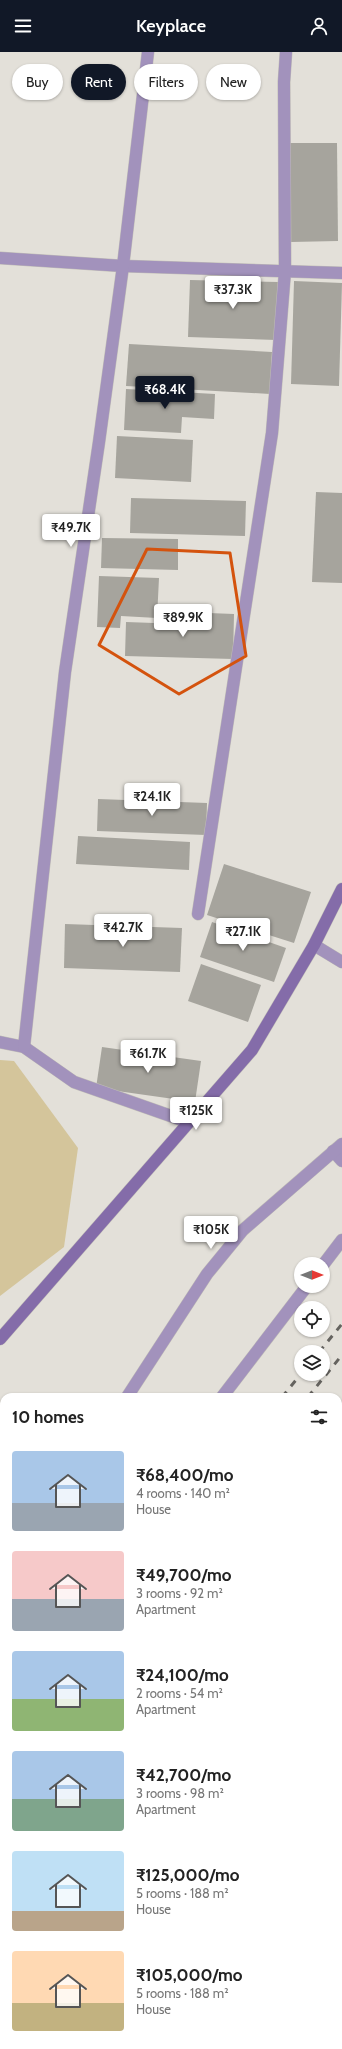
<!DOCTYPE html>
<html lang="en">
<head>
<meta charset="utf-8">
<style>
  :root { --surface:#fff; --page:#f6f6f6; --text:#222; --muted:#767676; --accent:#111827 }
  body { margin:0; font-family:Cabin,sans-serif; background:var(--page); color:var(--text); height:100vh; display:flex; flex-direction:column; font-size:15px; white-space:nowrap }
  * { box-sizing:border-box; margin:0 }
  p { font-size:13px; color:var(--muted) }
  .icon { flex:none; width:22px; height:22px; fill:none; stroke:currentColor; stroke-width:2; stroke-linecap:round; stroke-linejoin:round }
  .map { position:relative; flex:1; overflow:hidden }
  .drawer { position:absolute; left:0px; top:1341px; width:342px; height:656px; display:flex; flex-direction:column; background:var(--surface); border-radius:12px 12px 0 0; box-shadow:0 1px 3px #0004 }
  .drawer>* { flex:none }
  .top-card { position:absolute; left:12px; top:12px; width:318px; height:36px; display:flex; gap:8px }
  .needle { width:26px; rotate:90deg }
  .buttons { position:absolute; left:294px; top:1205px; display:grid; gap:8px }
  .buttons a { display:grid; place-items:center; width:36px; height:36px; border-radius:50%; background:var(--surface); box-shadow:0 1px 3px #0004; font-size:20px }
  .price { position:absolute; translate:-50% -34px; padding:0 9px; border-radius:4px; background:#fff; color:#222; font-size:13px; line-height:26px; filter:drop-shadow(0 1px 2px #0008) }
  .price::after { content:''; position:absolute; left:50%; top:24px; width:12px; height:9px; margin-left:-6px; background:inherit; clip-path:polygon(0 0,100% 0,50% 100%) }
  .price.on { background:var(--accent); color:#fff }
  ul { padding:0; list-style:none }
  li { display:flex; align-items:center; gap:12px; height:100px; padding:0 12px }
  li span { display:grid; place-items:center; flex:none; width:112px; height:80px; border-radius:4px; color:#555 }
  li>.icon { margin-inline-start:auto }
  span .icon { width:48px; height:48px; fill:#fffc; stroke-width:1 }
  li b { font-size:17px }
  h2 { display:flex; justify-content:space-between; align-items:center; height:48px; padding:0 12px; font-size:17px }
  .tag { padding:0 14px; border-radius:18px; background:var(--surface); box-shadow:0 1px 3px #0004; font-size:14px; line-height:36px }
  .tag.on { background:var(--accent); color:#fff }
  header { display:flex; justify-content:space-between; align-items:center; height:52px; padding:0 12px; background:var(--accent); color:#fff; font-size:18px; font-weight:600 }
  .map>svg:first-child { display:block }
</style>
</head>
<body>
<header><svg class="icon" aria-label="menu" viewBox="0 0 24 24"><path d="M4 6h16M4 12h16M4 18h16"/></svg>Keyplace<svg class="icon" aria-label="person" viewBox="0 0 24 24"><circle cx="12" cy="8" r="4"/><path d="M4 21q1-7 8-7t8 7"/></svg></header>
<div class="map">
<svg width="342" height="1997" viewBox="0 0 342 1997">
  <rect width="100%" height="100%" fill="#e3e0d9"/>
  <path fill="#d4c59b" d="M 0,1008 L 14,1009 L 78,1096 L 64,1195 L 0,1244 Z"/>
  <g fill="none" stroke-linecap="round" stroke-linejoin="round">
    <g stroke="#796a8e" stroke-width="9">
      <path d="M 0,1555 L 4,1558"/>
      <path d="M 338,1597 L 342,1599"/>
    </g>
  </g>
  <g fill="#a6a49d">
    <path d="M 290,91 L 337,91 L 338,189 L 291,190 Z"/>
    <path d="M 190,228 L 278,230 L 276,288 L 188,285 Z"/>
    <path d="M 294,229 L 342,231 L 339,334 L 291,332 Z"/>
    <path d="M 129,292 L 272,300 L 270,342 L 126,334 Z"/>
    <path d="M 126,337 L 215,342 L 214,367 L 182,365 L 181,381 L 124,378 Z"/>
    <path d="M 117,384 L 193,388 L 191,430 L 115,426 Z"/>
    <path d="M 316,440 L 342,441 L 342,531 L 312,530 Z"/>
    <path d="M 131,446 L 246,449 L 245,484 L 130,481 Z"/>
    <path d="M 102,486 L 178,487 L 178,518 L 101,516 Z"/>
    <path d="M 99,524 L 159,526 L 157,566 L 121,564 L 120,576 L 97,575 Z"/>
    <path d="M 183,560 L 234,562 L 233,607 L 125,604 L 126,570 L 182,572 Z"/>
    <path d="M 98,747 L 207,751 L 206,783 L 97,779 Z"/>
    <path d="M 78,784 L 190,790 L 189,818 L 76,812 Z"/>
    <path d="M 224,812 L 311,840 L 294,891 L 207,863 Z"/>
    <path d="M 212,870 L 286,896 L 274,930 L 200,905 Z"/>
    <path d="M 65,872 L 182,876 L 180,920 L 64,916 Z"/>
    <path d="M 201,912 L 261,933 L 248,970 L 188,949 Z"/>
    <path d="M 102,995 L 201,1009 L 195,1050 L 96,1036 Z"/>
    <path d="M 263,1993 L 308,1993 L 310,1997 L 264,1997 Z"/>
  </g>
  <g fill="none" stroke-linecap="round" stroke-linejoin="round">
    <defs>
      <g id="street">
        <path d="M 0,206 L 123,214 L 342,221"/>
        <path d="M 198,862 L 272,381 L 285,219 L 284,30 L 286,0"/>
        <path d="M 314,893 L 342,910"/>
        <path d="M 0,990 L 24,995 L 74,1030 L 188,1070"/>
        <path d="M 24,995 L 65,620 L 99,390 L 123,214 L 148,0"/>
        <path d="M 333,1099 L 342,1109"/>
        <path d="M 323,1213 L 342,1188"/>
        <path d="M 127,1345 L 207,1222 L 243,1178 L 342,1092"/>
        <path d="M 222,1345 L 307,1234"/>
        <path d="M 338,1523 L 342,1525"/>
        <path d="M 338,1822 L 342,1822"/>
        <path d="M 146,1993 L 146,1997"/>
      </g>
      <path id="secondary" d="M 0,1287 L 252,998 L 314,893 L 342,837"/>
    </defs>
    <use href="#street" stroke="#c0bdb7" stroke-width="13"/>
    <use href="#secondary" stroke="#c0bdb7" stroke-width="13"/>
    <use href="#street" stroke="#a292bc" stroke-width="12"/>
    <use href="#secondary" stroke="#846ca9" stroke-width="12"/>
    <g stroke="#65635f" stroke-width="3" stroke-dasharray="7 7" stroke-linecap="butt">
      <path d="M 319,1300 L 342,1272"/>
      <path d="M 282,1345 L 301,1322"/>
      <path d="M 308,1345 L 342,1303"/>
      <path d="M 0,1687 L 4,1682"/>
      <path d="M 0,1719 L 4,1714"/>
    </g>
  </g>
  <path fill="none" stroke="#d4530e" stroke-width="3" stroke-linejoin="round" d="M 147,497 L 230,501 L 246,604 L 179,642 L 99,593 Z"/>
</svg>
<div class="buttons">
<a><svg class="needle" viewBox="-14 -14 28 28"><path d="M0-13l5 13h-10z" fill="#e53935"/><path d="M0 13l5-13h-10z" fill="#767676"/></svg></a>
<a><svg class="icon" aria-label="locate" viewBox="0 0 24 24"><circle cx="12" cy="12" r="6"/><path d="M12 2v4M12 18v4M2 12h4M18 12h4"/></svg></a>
<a><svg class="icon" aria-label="layers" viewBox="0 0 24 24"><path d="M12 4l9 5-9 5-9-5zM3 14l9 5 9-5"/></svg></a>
</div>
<b class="price" style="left:233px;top:258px">₹37.3K</b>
<b class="price on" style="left:165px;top:358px">₹68.4K</b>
<b class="price" style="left:71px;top:496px">₹49.7K</b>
<b class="price" style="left:183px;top:586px">₹89.9K</b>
<b class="price" style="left:152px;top:765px">₹24.1K</b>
<b class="price" style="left:123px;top:896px">₹42.7K</b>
<b class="price" style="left:243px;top:900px">₹27.1K</b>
<b class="price" style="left:148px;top:1022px">₹61.7K</b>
<b class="price" style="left:196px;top:1079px">₹125K</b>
<b class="price" style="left:211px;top:1198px">₹105K</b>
<div class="top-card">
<a class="tag">Buy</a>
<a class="tag on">Rent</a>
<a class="tag">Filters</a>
<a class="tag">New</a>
</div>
<section class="drawer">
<h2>10 homes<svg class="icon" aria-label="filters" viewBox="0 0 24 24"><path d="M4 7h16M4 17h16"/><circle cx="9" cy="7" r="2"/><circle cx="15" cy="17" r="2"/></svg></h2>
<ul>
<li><span style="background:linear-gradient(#a9c7e8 65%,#9aa5b1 0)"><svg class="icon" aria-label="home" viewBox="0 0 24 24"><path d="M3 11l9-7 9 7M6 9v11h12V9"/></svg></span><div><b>₹68,400/mo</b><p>4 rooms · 140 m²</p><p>House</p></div></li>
<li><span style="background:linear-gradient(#f6c9c9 60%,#9aa5b1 0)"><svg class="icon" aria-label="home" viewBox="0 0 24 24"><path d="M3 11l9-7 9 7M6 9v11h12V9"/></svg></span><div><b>₹49,700/mo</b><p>3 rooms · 92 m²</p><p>Apartment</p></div></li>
<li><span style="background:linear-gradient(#a9c7e8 60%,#8fb573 0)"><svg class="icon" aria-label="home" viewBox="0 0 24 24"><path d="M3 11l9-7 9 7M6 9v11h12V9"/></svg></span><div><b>₹24,100/mo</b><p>2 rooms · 54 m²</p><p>Apartment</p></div></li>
<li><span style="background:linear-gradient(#a9c7e8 60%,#7fa58c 0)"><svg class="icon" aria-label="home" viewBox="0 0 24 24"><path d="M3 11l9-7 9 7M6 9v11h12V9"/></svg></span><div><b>₹42,700/mo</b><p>3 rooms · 98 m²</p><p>Apartment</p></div></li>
<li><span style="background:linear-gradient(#bfe0f5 75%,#b9a48a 0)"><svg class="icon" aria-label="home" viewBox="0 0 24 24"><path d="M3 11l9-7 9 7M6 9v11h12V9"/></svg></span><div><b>₹125,000/mo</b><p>5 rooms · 188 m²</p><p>House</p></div></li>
<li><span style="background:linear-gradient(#ffd9b3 65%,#c2b280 0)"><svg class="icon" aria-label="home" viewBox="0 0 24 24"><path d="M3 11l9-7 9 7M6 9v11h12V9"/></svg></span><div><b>₹105,000/mo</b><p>5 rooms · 188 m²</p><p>House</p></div></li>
</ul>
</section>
</div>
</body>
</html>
